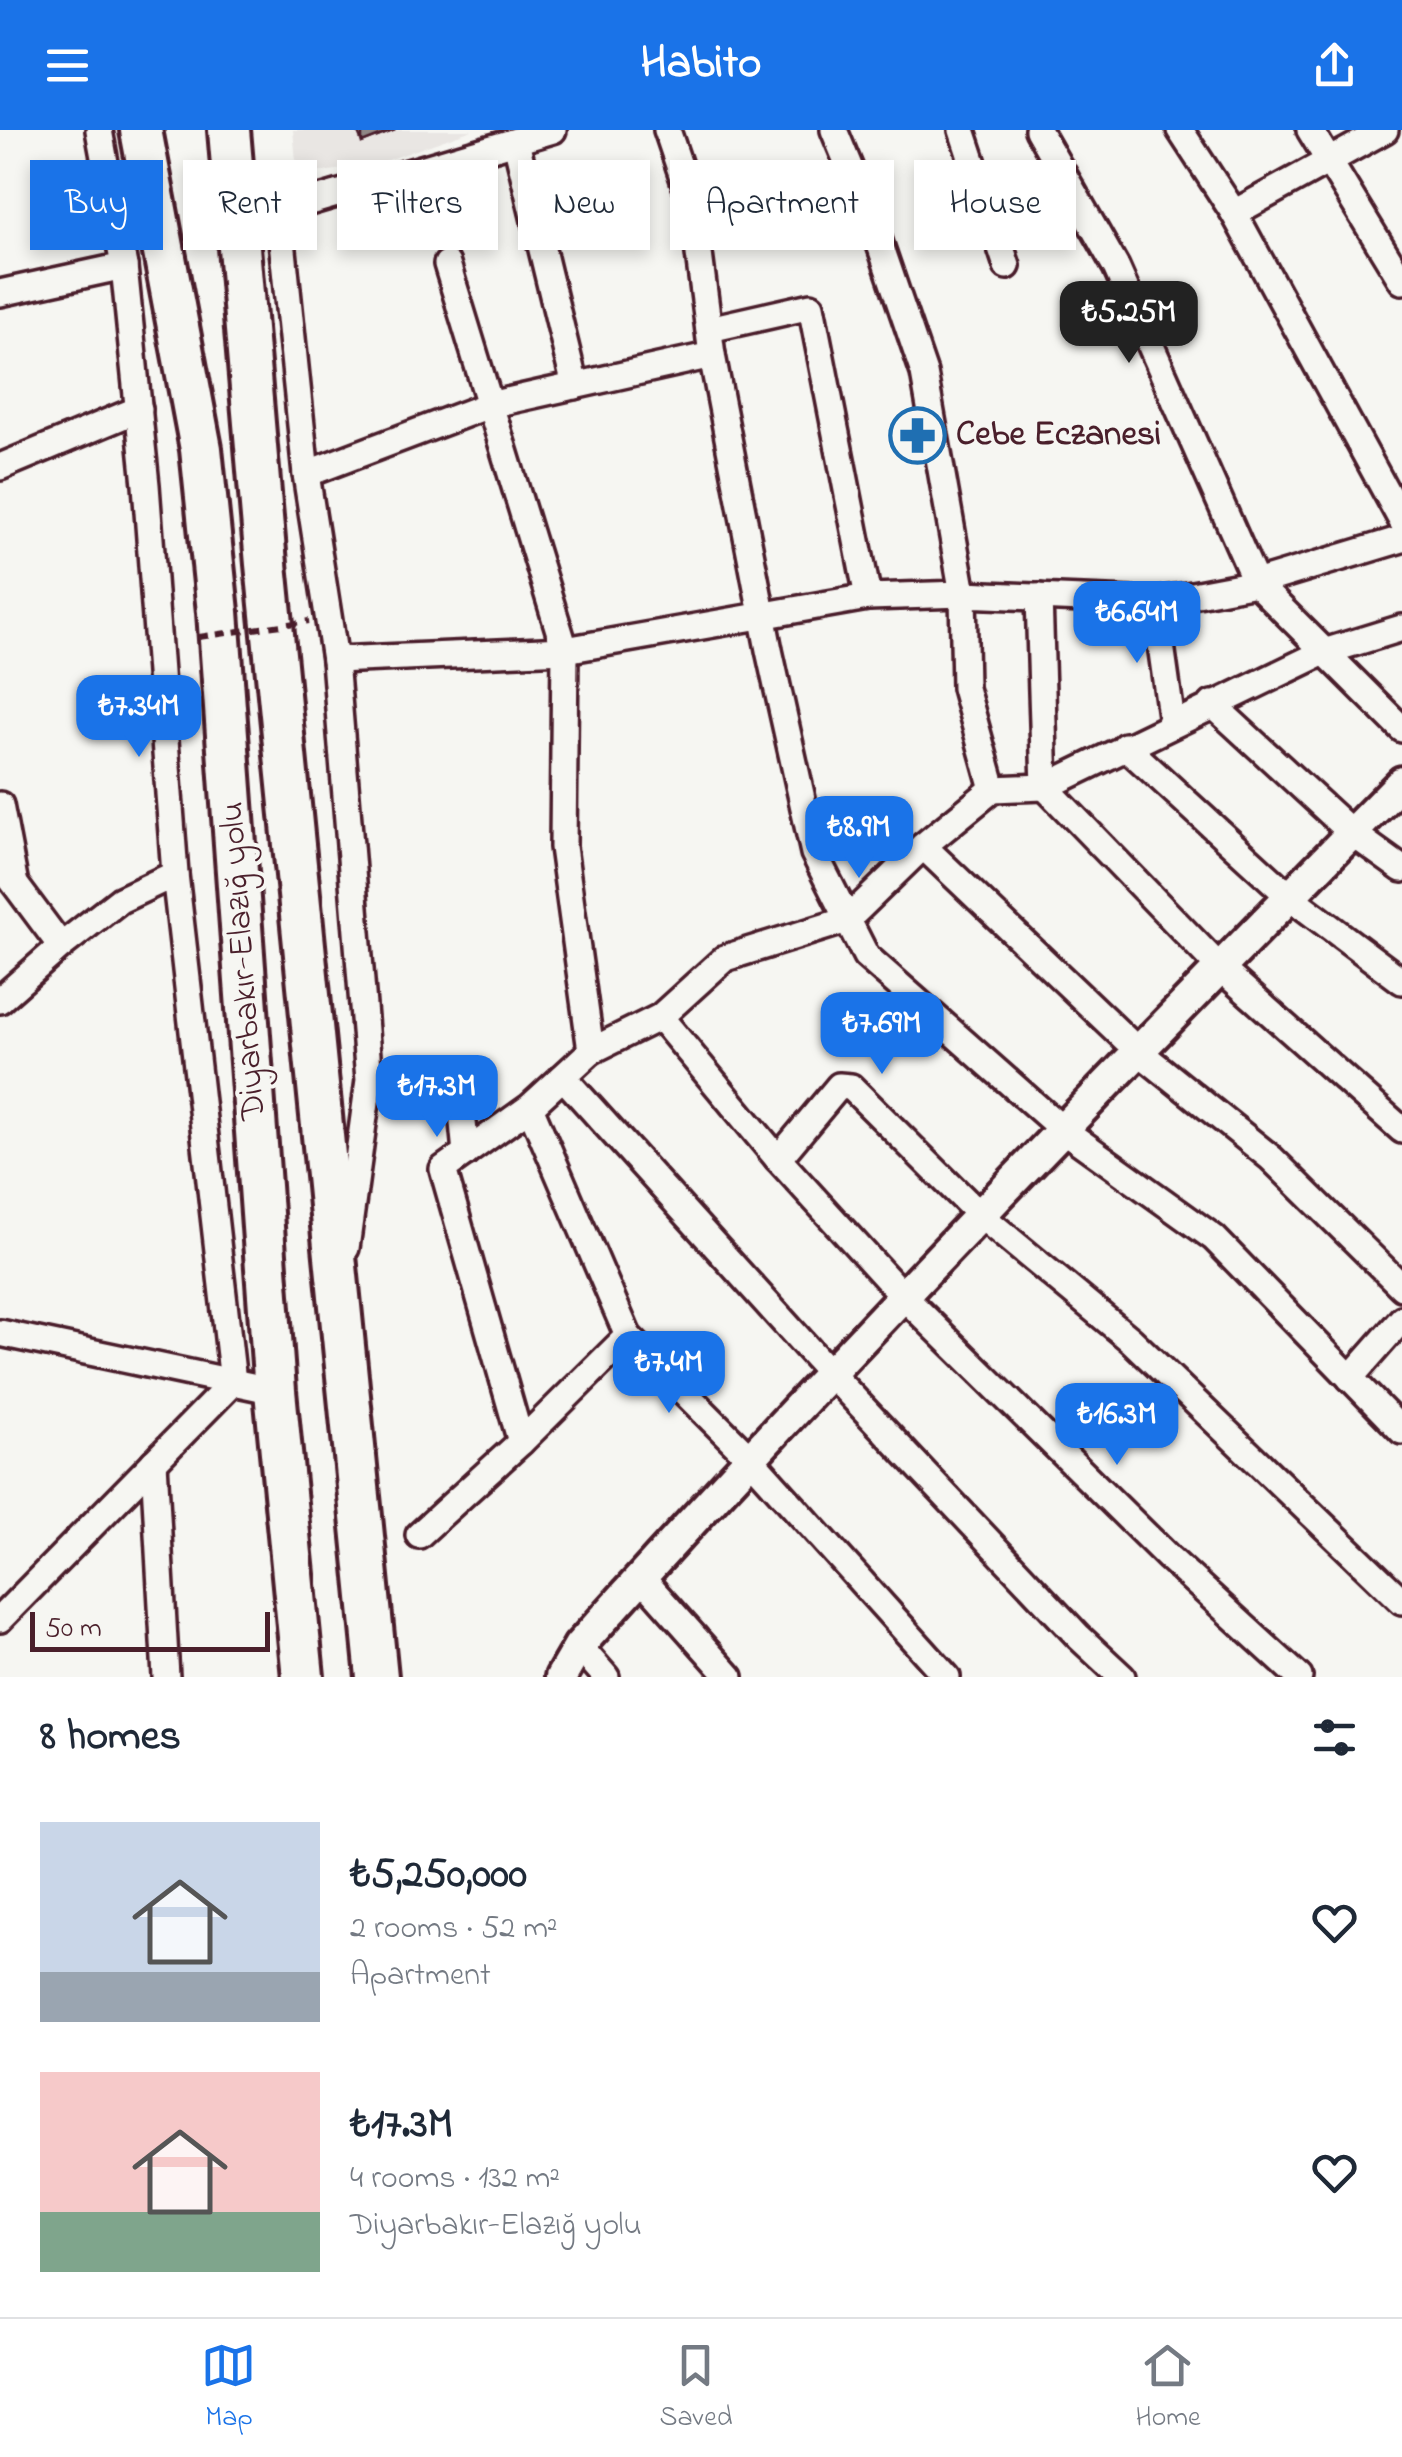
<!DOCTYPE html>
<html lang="en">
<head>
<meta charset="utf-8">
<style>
  :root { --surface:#fff; --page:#f6f6f7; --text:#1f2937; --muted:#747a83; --line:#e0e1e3; --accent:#1a73e8 }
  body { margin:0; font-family:"Indie Flower",sans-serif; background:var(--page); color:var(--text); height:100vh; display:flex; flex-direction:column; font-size:38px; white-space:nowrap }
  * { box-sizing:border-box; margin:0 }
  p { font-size:32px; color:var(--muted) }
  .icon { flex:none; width:55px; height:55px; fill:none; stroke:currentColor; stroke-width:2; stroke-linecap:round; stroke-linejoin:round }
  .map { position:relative; height:1547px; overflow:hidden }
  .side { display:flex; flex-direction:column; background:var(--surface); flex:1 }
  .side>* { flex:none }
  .hud { position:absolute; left:30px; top:30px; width:1342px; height:90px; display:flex; gap:20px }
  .scale { position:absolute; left:30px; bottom:25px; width:240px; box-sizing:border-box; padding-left:10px; border:5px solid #4a1f2b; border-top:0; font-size:28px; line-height:35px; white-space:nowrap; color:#4a1f2b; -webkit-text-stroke:8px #f6f6f2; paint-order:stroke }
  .price { position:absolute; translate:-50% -85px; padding:0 22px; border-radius:20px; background:var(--accent); color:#fff; font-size:32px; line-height:65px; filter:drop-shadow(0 2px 5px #0008) }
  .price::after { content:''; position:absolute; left:50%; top:60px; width:30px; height:22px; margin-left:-15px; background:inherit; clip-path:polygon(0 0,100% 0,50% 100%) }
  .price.active { background:#222; color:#fff }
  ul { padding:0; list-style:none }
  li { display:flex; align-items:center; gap:30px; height:250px; padding:0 40px }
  li span { display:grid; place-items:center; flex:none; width:280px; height:200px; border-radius:0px; color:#555 }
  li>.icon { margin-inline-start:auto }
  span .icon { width:120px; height:120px; fill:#fffc; stroke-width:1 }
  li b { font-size:42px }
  h2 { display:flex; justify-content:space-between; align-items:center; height:120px; padding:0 40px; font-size:42px }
  .tag { padding:0 35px; border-radius:0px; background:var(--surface); box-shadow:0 5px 15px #0003; font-size:35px; line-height:90px }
  .tag.active { background:var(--accent); color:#fff }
  header { display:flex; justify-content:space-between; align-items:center; height:130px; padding:0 40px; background:var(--accent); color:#fff; font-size:45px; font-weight:700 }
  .tabs { display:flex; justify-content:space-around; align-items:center; height:140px; border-top:2px solid var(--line); background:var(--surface); font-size:28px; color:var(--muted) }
  .tabs a { display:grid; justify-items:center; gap:5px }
  .tabs .active { color:var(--accent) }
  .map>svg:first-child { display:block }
</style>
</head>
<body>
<header><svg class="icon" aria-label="menu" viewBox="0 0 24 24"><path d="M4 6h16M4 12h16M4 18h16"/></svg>Habito<svg class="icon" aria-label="share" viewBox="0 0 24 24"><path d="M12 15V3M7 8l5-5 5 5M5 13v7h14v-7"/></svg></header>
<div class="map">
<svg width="1402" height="1547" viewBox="0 0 1402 1547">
  <rect width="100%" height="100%" fill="#f6f6f2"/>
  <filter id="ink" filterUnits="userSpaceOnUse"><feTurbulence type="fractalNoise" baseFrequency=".01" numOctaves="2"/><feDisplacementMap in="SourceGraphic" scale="20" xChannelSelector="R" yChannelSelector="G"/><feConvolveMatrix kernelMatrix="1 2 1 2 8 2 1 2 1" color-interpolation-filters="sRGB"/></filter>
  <g filter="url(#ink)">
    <path fill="#e9e6e3" d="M 293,0 L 472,0 L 374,35 L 322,42 L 297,42 Z"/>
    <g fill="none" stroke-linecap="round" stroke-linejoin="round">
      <defs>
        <g id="minor">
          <path d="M 667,0 L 693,77 L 712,225 L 769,520 L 814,723 L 866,826 L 1062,999 L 1214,1108 L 1402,1301"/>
          <path d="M 962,0 L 1007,136"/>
          <path d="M 1180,0 L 1234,83 L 1402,391"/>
          <path d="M 1310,0 L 1402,151"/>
          <path d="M 516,12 L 575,256"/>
          <path d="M 279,81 L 306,344 L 335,530 L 369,950 L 346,1118"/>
          <path d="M 1234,83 L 1385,0"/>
          <path d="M 234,85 L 279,81 L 553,0"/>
          <path d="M 447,134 L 565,520 L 563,717 L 591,921 L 530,977 L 443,1039 L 521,1312 L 628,1206 L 530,977"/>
          <path d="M 0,163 L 124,136"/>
          <path d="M 709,199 L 811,176 L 868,467"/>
          <path d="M 0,337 L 139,279"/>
          <path d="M 306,344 L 489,275 L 712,225"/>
          <path d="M 1402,409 L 1256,453 L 1402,599"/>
          <path d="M 1039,467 L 1045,657 L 1220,838 L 1402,1000"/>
          <path d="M 1155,472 L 1172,593"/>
          <path d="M 335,530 L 565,520 L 868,467 L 963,464 L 924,243 L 874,97 L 834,0"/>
          <path d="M 1212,574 L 1352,703 L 1402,739"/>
          <path d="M 1125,616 L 1290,767 L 1402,851"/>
          <path d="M 993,659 L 965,558 L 963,464 L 1155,472 L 1256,453 L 1116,137 L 1038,0"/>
          <path d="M 0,675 L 14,749"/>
          <path d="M 923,716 L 1138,921 L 1271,1028 L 1402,1157"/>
          <path d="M 0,734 L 61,816"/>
          <path d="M 0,870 L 61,816 L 120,770 L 175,744"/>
          <path d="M 660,887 L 778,1029 L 902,1165 L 1169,1428 L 1299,1547"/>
          <path d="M 591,921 L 660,887 L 725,828 L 847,790 L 923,716 L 993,659 L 1045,657 L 1324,522 L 1402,498"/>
          <path d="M 458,941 L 466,1023"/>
          <path d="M 563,947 L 829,1242 L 1079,1507 L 1122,1547"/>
          <path d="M 778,1029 L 839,956 L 851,957 L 980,1085 L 1131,1210 L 1402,1471"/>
          <path d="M 0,1203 L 275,1261"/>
          <path d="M 628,1206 L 749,1327 L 947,1547"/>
          <path d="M 1350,1248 L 1402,1189"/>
          <path d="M 154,1332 L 166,1547"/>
          <path d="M 419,1405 L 521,1312"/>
          <path d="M 641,1447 L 730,1547"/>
          <path d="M 0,1489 L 233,1252 L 175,744 L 146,355 L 124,136 L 99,0"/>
          <path d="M 579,1516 L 606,1547"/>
        </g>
        <path id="tertiary" d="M 561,1547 L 579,1516 C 845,1220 1123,936 1402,652"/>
        <g id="trunk">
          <path d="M 141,0 L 201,319 L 218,482 L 275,1261 L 303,1547"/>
          <path d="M 229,0 L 266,434 L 377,1547"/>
        </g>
      </defs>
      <use href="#minor" stroke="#4a1f2b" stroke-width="32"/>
      <use href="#tertiary" stroke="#4a1f2b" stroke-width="38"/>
      <use href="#trunk" stroke="#4a1f2b" stroke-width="48"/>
      <use href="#minor" stroke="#f6f6f2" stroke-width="25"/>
      <use href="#tertiary" stroke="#f6f6f2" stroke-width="30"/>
      <use href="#trunk" stroke="#f6f6f2" stroke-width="40"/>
      <path stroke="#4a1f2b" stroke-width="6" stroke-dasharray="10 8" stroke-linecap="butt" d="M 199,507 L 309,491"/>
    </g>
    <path fill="#afa6a5" stroke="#4a1f2b" stroke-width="2.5" d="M 357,0 L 395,0 L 362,13 Z"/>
    <path fill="#8f8786" stroke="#4a1f2b" stroke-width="2.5" d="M 362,0 L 395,0 L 362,13 Z"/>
  </g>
  <defs>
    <symbol id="pharmacy-ring" viewBox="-11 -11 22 22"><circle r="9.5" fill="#f6f6f2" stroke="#1f6fb2" stroke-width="1.5"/><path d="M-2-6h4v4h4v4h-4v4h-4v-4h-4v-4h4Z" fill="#1f6fb2"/></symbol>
  </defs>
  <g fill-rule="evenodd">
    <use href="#pharmacy-ring" x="886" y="274" width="63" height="63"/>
  </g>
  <g text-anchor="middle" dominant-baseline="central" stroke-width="8" stroke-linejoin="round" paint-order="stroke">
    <g font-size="35" font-weight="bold" fill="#4a1f2b" stroke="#f6f6f2" text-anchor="start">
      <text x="956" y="305">Cebe Eczanesi</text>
    </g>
    <g font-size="35" fill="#4a1f2b" stroke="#f6f6f2">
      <text transform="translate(244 831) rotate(-94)">Diyarbakır-Elazığ yolu</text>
    </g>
  </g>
</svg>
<div class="scale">50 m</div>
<b class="price active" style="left:1129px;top:236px">₺5.25M</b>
<b class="price" style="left:1137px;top:536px">₺6.64M</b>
<b class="price" style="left:139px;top:630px">₺7.34M</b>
<b class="price" style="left:859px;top:751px">₺8.9M</b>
<b class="price" style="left:882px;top:947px">₺7.69M</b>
<b class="price" style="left:437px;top:1010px">₺17.3M</b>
<b class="price" style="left:669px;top:1286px">₺7.4M</b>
<b class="price" style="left:1117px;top:1338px">₺16.3M</b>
<div class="hud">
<a class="tag active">Buy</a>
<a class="tag">Rent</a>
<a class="tag">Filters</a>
<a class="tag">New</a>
<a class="tag">Apartment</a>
<a class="tag">House</a>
</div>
</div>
<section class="side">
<h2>8 homes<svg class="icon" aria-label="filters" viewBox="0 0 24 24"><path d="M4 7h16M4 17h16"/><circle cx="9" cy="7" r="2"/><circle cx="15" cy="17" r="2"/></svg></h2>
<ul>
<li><span style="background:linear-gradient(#c9d6e8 75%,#9aa5b1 0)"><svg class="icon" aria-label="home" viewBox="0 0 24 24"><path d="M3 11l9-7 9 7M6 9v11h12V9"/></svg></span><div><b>₺5,250,000</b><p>2 rooms · 52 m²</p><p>Apartment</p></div><svg class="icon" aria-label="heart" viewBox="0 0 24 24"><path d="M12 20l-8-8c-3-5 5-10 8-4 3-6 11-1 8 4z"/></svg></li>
<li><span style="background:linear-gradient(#f6c9c9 70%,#7fa58c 0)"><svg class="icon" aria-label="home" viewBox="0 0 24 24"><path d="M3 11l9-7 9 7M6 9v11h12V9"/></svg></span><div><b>₺17.3M</b><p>4 rooms · 132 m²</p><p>Diyarbakır-Elazığ yolu</p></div><svg class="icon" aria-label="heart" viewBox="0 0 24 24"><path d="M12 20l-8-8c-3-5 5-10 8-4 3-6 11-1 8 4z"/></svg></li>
</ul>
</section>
<nav class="tabs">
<a class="active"><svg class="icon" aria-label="map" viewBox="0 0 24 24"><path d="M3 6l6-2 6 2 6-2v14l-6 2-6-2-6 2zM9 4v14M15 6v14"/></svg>Map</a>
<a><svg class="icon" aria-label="saved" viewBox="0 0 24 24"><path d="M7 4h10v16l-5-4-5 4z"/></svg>Saved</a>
<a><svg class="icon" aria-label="home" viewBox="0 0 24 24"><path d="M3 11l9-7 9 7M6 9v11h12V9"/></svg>Home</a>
</nav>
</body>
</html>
